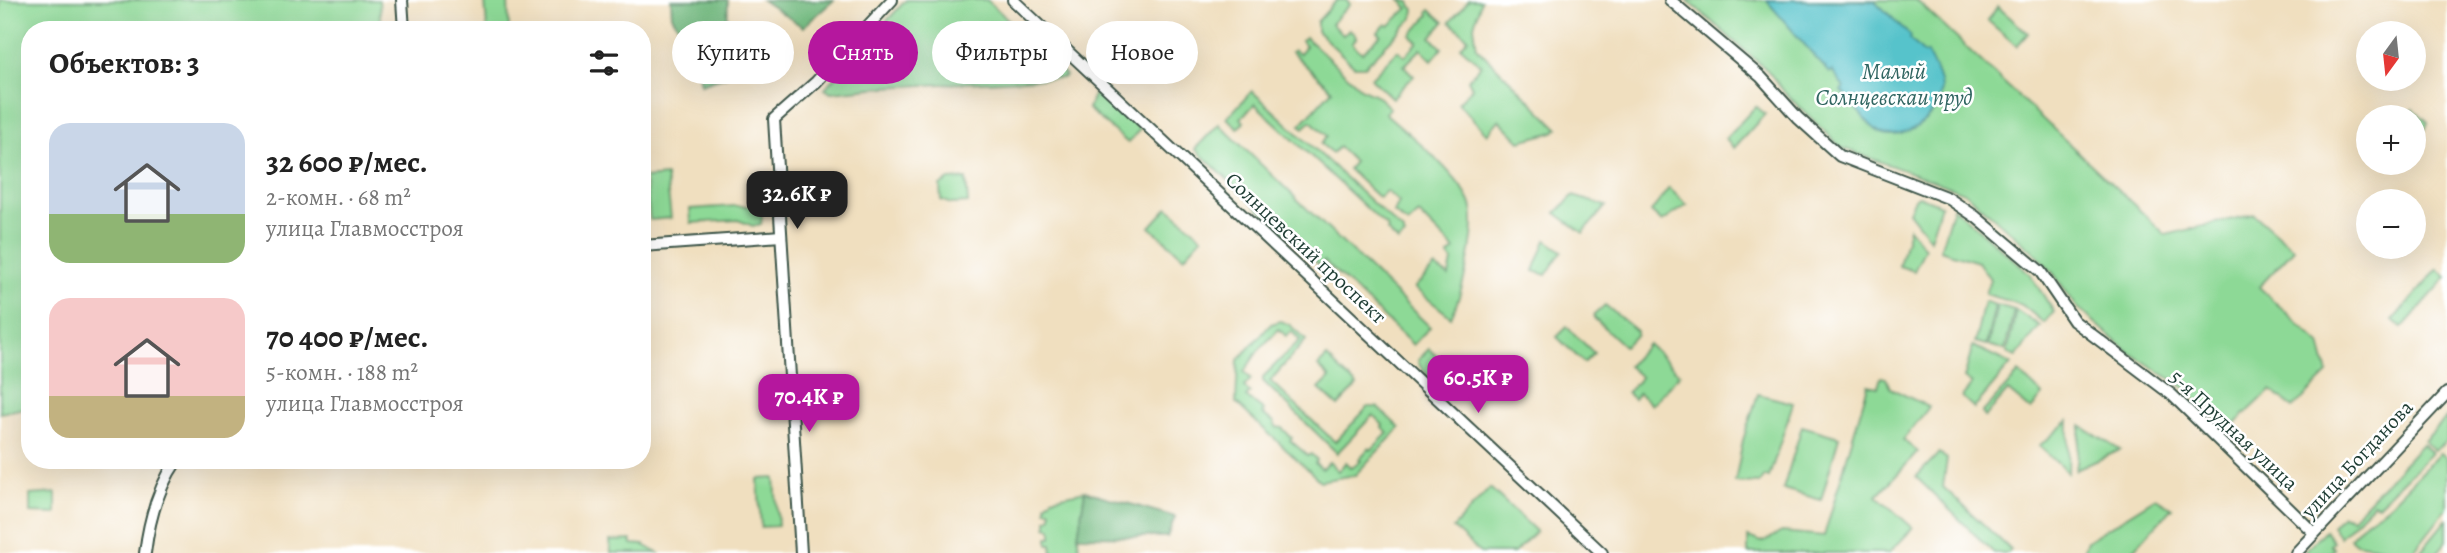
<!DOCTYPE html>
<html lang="ru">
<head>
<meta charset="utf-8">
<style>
  :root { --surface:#fff; --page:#f2f2f2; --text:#222; --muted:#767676; --accent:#b5179e }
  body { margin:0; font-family:Alegreya,serif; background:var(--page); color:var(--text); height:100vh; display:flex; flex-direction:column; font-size:26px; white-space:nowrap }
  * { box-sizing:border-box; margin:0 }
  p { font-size:23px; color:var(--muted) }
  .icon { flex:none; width:38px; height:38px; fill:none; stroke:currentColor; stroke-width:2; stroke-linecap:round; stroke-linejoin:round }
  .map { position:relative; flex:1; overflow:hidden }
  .sheet { position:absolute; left:21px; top:21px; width:630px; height:448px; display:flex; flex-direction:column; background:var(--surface); border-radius:28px; box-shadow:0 7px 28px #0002 }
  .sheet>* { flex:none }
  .guide { position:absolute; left:672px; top:21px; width:665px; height:63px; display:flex; gap:14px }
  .needle { width:46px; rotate:195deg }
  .buttons { position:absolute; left:2356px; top:21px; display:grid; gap:14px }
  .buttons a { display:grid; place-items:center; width:70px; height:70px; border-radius:50%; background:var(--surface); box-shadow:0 7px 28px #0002; font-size:35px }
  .price { position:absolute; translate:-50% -60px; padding:0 16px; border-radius:14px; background:var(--accent); color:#fff; font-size:23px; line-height:46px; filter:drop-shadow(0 2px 4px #0008) }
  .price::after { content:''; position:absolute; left:50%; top:42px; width:21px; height:16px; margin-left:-10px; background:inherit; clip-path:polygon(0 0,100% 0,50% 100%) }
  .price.selected { background:#222; color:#fff }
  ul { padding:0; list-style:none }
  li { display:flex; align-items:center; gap:21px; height:175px; padding:0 28px }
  li span { display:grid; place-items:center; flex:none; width:196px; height:140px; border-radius:21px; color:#555 }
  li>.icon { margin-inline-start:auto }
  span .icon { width:84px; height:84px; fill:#fffc; stroke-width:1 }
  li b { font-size:30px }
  h2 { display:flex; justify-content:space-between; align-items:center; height:84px; padding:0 28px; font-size:30px }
  .tag { padding:0 24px; border-radius:32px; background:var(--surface); box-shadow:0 7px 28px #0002; font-size:24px; line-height:63px }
  .tag.selected { background:var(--accent); color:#fff }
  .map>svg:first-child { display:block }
</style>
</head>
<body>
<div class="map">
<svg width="2447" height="553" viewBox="0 0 2447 553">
  <rect width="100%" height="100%" fill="#fff"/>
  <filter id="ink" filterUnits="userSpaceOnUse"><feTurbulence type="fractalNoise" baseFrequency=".0143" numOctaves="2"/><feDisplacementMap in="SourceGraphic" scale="14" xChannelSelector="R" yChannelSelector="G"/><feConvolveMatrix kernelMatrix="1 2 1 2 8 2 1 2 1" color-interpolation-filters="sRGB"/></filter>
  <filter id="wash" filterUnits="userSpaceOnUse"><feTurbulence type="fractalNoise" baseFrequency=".00686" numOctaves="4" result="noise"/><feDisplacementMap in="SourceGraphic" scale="28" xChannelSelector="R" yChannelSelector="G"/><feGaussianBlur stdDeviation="1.57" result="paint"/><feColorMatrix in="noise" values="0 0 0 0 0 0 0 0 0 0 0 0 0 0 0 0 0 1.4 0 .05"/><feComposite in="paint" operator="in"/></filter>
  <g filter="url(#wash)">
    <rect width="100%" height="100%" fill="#f0dfbf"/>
    <g fill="#8dd996" stroke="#568b65" stroke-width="2" fill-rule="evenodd">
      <path d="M 0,0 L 379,0 L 381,30 L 30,30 L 30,407 L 0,413 Z"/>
      <path d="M 485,0 L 508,0 L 509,30 L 487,30 Z"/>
      <path d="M 906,0 L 987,0 L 1046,55 L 1066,76 L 1063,78 L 882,87 L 831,92 L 825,88 Z"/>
      <path d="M 1337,0 L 1346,0 L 1350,4 L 1331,24 L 1343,35 L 1349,29 L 1357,37 L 1352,43 L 1362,53 L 1381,35 L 1378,32 L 1386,24 L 1389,26 L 1408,8 L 1400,0 L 1410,2 L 1414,10 L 1413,18 L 1365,66 L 1354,66 L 1317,31 L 1317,22 Z"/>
      <path d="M 1469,0 L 1481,0 L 1474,26 L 1477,48 L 1558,128 L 1554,132 L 1520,141 L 1499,120 L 1487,134 L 1458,103 L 1472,88 L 1468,80 L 1481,65 L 1461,47 L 1468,38 L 1450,22 Z"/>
      <path d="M 1687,0 L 1916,0 L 2166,235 L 2254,214 L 2294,249 L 2259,287 L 2320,344 L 2328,374 L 2293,408 L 2271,390 L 2227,431 L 2185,388 L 2129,352 L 2077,307 L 2054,274 L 2033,251 L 1964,192 L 1842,148 L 1785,93 L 1767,70 Z"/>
      <path d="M 1998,7 L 2028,33 L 2017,46 L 1987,20 Z"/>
      <path d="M 1430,10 L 1444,22 L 1431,37 L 1442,48 L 1432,60 L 1421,49 L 1404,66 L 1414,76 L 1392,98 L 1371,78 L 1398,50 L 1405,56 L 1418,42 L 1411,35 L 1429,15 L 1428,13 Z"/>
      <path d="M 1305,37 L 1362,89 L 1376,95 L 1390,108 L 1385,113 C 1410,135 1457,173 1470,202 C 1480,226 1462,294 1451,317 L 1414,288 L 1435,267 L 1449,276 L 1452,261 L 1448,256 L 1455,250 L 1419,214 L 1408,224 L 1394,213 L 1399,202 L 1386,191 L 1379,198 L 1348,169 L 1354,162 L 1339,147 L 1332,153 L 1321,144 L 1327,136 L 1311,121 L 1304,128 L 1300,125 L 1332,90 L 1291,52 L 1293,50 L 1299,54 L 1306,46 L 1301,41 Z"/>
      <path d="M 1252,91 L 1402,230 L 1405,236 L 1398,242 L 1387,231 L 1388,228 L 1255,104 L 1241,118 L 1244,122 L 1238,128 L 1227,118 Z"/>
      <path d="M 1097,94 L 1103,96 L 1140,129 L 1128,143 L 1088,109 L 1094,95 Z"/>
      <path d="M 1756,106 L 1765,114 L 1734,148 L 1725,139 Z"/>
      <path d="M 2414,109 L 2428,122 L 2425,130 L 2413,142 L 2413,117 L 2404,117 Z"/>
      <path d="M 1219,124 L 1430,327 L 1413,345 L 1324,261 L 1319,265 L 1195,149 Z"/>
      <path d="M 666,176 L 671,218 L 650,220 L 645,178 Z"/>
      <path d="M 966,179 L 968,203 L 951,204 L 941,200 L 940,186 L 949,180 Z"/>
      <path d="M 1669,188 L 1687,205 L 1662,222 L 1651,212 Z"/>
      <path d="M 1573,196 L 1606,206 L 1583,233 L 1556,213 Z"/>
      <path d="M 1919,196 L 1941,205 L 1930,239 L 1909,212 L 1915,198 Z"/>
      <path d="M 735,206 L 763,206 L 761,224 L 753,226 L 738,220 L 691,223 L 690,209 Z"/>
      <path d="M 1168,207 L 1202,237 L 1184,257 L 1150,227 Z"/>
      <path d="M 1953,207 L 2029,273 L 2054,312 L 2044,323 L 2022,305 L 1985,294 L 1990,279 L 1978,262 L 1940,250 Z"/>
      <path d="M 1909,228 L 1925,248 L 1914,271 L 1899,266 Z"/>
      <path d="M 1546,240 L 1562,251 L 1546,275 L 1534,271 Z"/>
      <path d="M 2438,269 L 2447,277 L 2402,328 L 2393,320 Z"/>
      <path d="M 1984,301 L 1995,305 L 1986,345 L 1975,342 Z"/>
      <path d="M 1605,305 L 1637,331 L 1637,335 L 1624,346 L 1594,318 L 1594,315 Z"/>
      <path d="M 1997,305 L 2014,310 L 2005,350 L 1988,345 Z"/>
      <path d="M 2016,310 L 2040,326 L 2016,357 L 2007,353 Z"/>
      <path d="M 1281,321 L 1290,325 L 1306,340 L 1270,381 L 1335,442 L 1368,407 L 1377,407 L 1400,428 L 1355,475 L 1320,481 L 1236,403 L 1238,360 L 1271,324 ZM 1279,329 L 1286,336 L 1291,331 L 1300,340 L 1263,377 L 1263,381 L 1337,453 L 1373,415 L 1383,425 L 1382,427 L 1388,433 L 1371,450 L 1369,448 L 1359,459 L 1361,461 L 1352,468 L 1346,462 L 1338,471 L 1329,462 L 1322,469 L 1315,463 L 1317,460 L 1311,454 L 1308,456 C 1302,450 1296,446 1290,440 L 1292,438 L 1282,428 L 1276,427 L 1274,422 L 1262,414 L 1264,411 L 1246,397 L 1250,393 L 1244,387 L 1251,379 L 1244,372 L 1258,351 Z"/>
      <path d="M 1567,327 L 1594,353 L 1584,363 L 1557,337 Z"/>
      <path d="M 1648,344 L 1680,374 L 1652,405 L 1639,393 L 1634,399 L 1627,393 L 1641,377 L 1628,366 Z"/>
      <path d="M 1973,346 L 2011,364 L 1974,408 L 1962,397 L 1972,384 L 1964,378 Z"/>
      <path d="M 1429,349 L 1453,372 L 1441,382 C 1432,380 1419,369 1418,360 Z"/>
      <path d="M 1327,357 L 1357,386 L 1338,406 L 1319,389 L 1330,378 L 1318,366 Z"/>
      <path d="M 2019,373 L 2043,395 L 2031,410 L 2008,391 L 1985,417 L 1982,413 Z"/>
      <path d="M 1881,377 L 1886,378 L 1890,388 L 1929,407 L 1903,440 L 1918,452 L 1877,496 L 1913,528 L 1889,553 L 1748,553 L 1748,537 L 1762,542 L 1782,532 L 1824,536 L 1868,385 L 1878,387 Z"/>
      <path d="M 1758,394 L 1793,403 L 1769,477 L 1764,476 L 1759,483 L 1735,482 L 1743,440 Z"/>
      <path d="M 2447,417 L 2447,441 L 2434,451 L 2424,441 Z"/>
      <path d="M 2069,421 L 2068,473 L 2039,446 Z"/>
      <path d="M 1802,426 L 1839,437 L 1821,500 L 1783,489 Z"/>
      <path d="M 2081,426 L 2120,450 L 2076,470 Z"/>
      <path d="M 2422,444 L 2431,453 L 2378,505 L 2373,503 L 2340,537 L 2332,526 L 2342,515 L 2352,518 Z"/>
      <path d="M 1939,453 L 1947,459 L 1943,487 L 2011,550 L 2008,553 L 1994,553 L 1916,477 Z"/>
      <path d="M 2440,453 L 2447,457 L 2447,508 L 2412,553 L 2356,543 L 2350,538 L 2366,521 L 2386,508 Z"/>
      <path d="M 775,478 L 778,526 L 761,527 L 758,479 Z"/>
      <path d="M 1490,488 L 1536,531 L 1514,553 L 1480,553 L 1453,528 Z"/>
      <path d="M 1085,491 L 1078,536 L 1079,553 L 1052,553 L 1052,544 L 1048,544 L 1048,537 L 1052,537 L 1052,528 L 1047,527 L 1047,519 L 1051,518 L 1051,510 L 1046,510 L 1046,504 L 1052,498 Z"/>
      <path d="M 56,493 L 56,514 L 30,513 L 30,495 Z"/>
      <path d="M 2156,498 L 2172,508 L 2131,553 L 2085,553 L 2084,549 L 2087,541 Z"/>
      <path d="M 2447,519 L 2447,541 L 2437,553 L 2419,553 Z"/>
      <path d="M 2325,530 L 2333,542 L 2330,545 L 2334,549 L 2330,553 L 2303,553 Z"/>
      <path d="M 631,540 L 632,544 L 644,545 L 658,553 L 611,553 L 610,541 Z"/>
    </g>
    <g fill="#72b97f" stroke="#487b5a" stroke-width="2">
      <path d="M 671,0 L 728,0 L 726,76 L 701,84 L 693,50 L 672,16 Z"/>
      <path d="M 762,0 L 834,0 L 803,27 Z"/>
      <path d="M 1085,491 L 1175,517 L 1167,537 L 1078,536 Z"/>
    </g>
    <path fill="#56c3cb" stroke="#3a8080" stroke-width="2" d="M 1766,0 L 1875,1 L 1911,36 L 1910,39 L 1924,53 L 1927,52 C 1932,63 1940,75 1941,88 C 1942,113 1908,141 1883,134 C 1871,130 1851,101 1841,91 L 1844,88 L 1832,71 L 1829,73 Z"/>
  </g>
  <g filter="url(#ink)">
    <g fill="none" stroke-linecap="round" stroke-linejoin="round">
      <defs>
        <g id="minor">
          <path d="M 402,0 L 404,30"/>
          <path d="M 1013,0 L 1602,553"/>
          <path d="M 1670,0 L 1761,77 L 1798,118 L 1840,156 L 1948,198 L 1976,217 L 2040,271 L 2074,321 L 2172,395 L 2314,533"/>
          <path d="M 642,246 L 781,236"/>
          <path d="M 145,553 C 149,521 158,487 177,460"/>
          <path d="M 801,553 L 774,119 L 816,82 L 892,0"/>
          <path d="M 2296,553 L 2447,393"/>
        </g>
      </defs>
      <use href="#minor" stroke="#3e5549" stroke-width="14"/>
      <use href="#minor" stroke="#fff" stroke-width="10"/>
    </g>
  </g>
  <g text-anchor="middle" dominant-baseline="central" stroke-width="5" stroke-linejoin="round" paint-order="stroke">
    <g font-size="21" fill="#1f3d34" stroke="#fff">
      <text transform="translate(1306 248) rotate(43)">Солнцевский проспект</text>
      <text transform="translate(2234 430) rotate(43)">5-я Прудная улица</text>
      <text transform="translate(2357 459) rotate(-47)">улица Богданова</text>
    </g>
    <g font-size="23" font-style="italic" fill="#306561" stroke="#fff">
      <text x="1894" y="71">Малый<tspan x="1894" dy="26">Солнцевскаи пруд</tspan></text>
    </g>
  </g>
</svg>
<div class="buttons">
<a><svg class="needle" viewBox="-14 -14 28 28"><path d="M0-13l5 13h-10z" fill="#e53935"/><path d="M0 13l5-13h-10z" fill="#767676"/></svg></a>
<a>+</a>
<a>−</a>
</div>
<b class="price selected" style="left:797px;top:231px">32.6K ₽</b>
<b class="price" style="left:1478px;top:415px">60.5K ₽</b>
<b class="price" style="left:809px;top:434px">70.4K ₽</b>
<div class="guide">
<a class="tag">Купить</a>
<a class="tag selected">Снять</a>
<a class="tag">Фильтры</a>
<a class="tag">Новое</a>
</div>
<section class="sheet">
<h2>Объектов: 3<svg class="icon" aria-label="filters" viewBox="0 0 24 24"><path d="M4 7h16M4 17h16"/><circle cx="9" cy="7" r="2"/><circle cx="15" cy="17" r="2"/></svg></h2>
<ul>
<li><span style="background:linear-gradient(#c9d6e8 65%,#8fb573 0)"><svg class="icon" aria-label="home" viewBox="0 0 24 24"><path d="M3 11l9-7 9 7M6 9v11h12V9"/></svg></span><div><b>32 600 ₽/мес.</b><p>2-комн. · 68 m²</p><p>улица Главмосстроя</p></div></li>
<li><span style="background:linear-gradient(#f6c9c9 70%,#c2b280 0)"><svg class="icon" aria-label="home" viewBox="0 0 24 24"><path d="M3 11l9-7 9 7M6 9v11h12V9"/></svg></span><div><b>70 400 ₽/мес.</b><p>5-комн. · 188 m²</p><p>улица Главмосстроя</p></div></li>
</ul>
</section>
</div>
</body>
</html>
